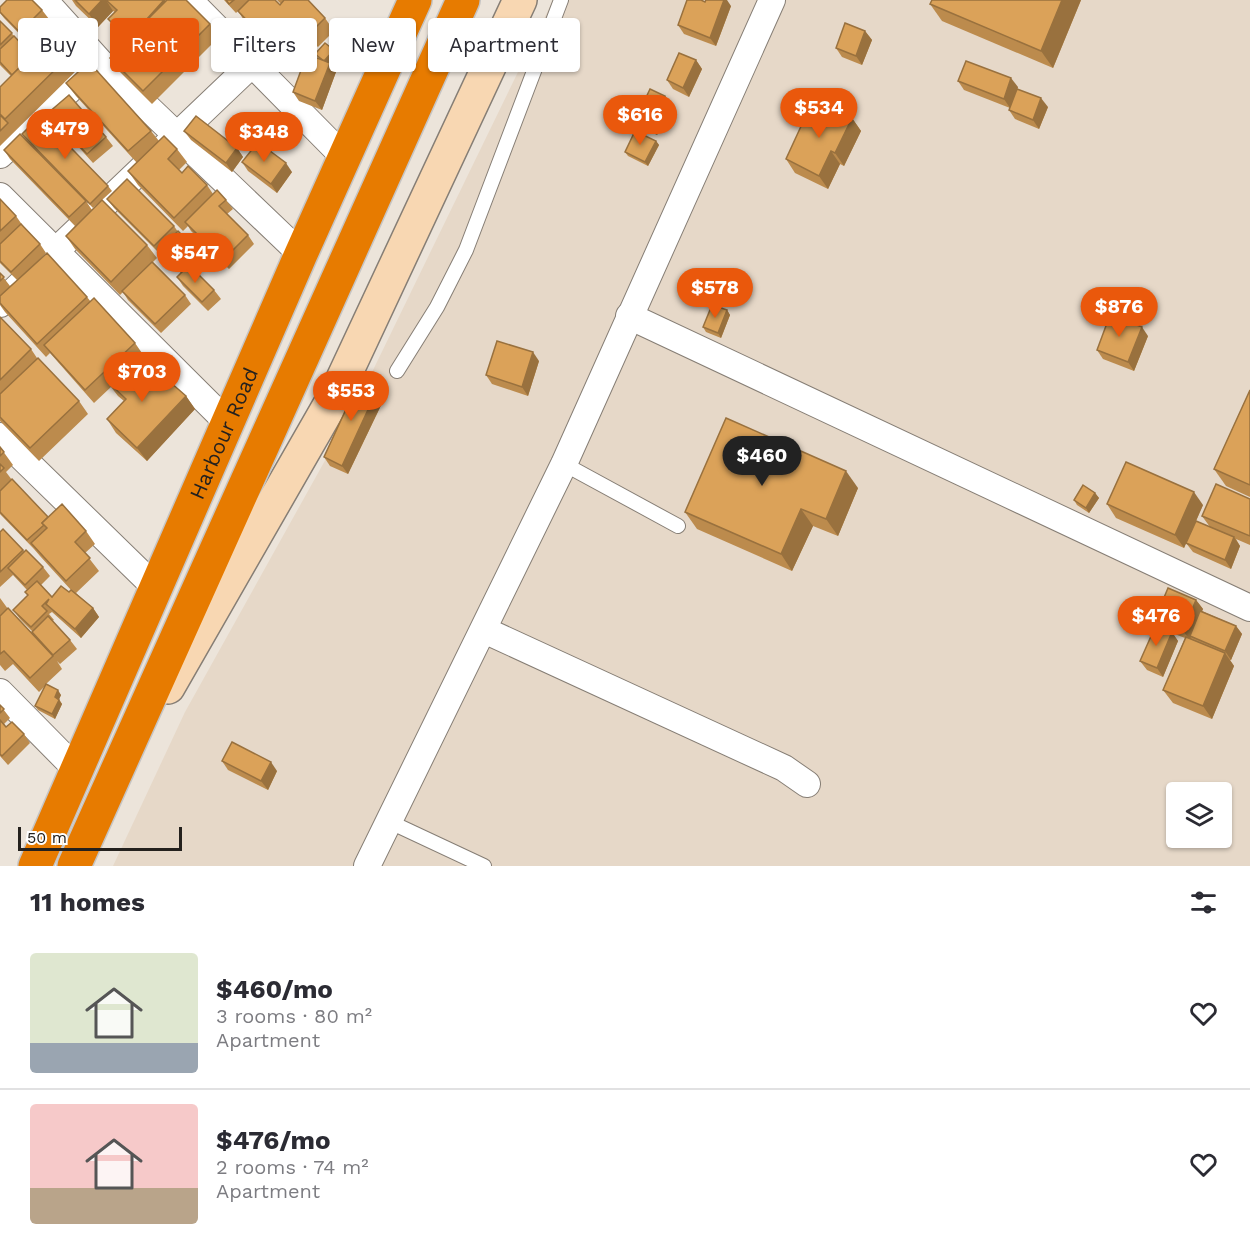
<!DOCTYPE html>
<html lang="en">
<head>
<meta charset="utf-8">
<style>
  :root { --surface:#fff; --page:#f7f7f7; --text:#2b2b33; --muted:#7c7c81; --line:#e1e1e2; --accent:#ea580c }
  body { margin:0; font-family:"Work Sans",sans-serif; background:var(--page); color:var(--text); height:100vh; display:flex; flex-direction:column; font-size:22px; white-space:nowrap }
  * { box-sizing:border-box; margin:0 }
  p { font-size:20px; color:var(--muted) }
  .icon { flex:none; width:33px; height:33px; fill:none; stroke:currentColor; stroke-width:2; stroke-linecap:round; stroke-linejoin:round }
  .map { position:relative; height:866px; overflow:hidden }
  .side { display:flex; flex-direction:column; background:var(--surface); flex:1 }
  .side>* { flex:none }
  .hud { position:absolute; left:18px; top:18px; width:600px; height:54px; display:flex; gap:12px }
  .tools { position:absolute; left:1166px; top:782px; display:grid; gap:12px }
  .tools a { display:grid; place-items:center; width:66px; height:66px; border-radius:6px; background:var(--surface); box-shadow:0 2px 4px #0004; font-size:30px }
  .scale { position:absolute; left:18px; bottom:15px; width:164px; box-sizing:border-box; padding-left:6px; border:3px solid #24211e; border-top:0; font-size:16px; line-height:21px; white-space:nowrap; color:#24211e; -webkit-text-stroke:4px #fff; paint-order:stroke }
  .price { position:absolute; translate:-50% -51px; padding:0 14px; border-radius:21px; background:var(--accent); color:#fff; font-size:20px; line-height:39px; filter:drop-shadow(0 2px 3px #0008) }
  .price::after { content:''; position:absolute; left:50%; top:36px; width:18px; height:14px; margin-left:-9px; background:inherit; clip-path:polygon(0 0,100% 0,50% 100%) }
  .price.active { background:#222; color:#fff }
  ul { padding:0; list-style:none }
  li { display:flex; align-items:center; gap:18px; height:150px; padding:0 30px }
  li+li { border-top:2px solid var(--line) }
  li span { display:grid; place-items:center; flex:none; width:168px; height:120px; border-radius:6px; color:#555 }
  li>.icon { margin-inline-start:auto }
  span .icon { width:72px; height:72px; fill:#fffc; stroke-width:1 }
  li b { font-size:26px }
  h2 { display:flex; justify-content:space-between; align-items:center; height:72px; padding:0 30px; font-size:26px }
  .tag { padding:0 21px; border-radius:6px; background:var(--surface); box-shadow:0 2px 4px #0004; font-size:21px; line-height:54px }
  .tag.active { background:var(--accent); color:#fff }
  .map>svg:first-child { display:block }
</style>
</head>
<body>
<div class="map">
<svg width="1250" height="866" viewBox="0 0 1250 866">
  <rect width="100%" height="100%" fill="#ece4da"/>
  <path fill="#e6d8c8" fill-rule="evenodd" d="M 553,0 L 1250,0 L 1250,866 L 113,866 L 185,712 L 357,403 ZM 1176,792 L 1221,792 L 1221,837 L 1176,837 Z"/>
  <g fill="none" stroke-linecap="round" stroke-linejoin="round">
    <defs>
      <g id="lane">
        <path d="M 397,371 L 437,307 L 466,250 L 561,0"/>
        <path d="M 564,464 L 678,526"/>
        <path d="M 390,822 L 484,866"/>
      </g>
      <g id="street">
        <path d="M 44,0 L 100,62 L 301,254"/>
        <path d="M 189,0 L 344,157"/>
        <path d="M 0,155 L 96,65"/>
        <path d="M 0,196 L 228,423"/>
        <path d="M 0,304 L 251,65"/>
        <path d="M 629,316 L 1250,608"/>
        <path d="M 0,436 L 157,589"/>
        <path d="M 484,630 L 784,768 L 807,784"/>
        <path d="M 0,692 L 78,771"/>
        <path d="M 367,866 L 564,464 L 772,0"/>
      </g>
      <path id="secondary" d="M 168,687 L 335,396 L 520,0"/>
      <g id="highway">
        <path id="s1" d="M 35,866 L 301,254 L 415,0"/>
        <path d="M 74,866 L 463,0"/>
      </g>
    </defs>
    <use href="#lane" stroke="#867e75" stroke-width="16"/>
    <use href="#street" stroke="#867e75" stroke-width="28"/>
    <use href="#secondary" stroke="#867e75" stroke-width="36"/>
    <use href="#highway" stroke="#c6c5c4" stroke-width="36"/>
    <use href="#lane" stroke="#fff" stroke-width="14"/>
    <use href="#street" stroke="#fff" stroke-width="26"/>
    <use href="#secondary" stroke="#f8d7b2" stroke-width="33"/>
    <use href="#highway" stroke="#e77b00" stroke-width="33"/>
  </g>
  <g fill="#bc8b4d">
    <path d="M 72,0 L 165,0 L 210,24 L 219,37 L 152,104 L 119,71 L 110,58 L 127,41 L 118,32 L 108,19 L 115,12 L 113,11 L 98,27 L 76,6 Z"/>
    <path d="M 224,0 L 275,0 L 280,5 L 281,4 L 277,0 L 308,0 L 325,18 L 334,31 L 318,47 L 305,35 L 275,65 L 261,52 L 252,39 L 256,34 L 247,25 L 238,11 L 245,4 L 236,13 Z"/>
    <path d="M 932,0 L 1081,0 L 1053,68 L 942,21 L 930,4 Z"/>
    <path d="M 705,2 L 731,6 L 716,46 L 684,34 L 678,25 Z"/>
    <path d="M 0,7 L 42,10 L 49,19 L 42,26 L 70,55 L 79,68 L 0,146 L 0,87 L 11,76 L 0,65 L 0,21 L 32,55 L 36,51 L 4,18 L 0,13 Z"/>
    <path d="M 865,31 L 872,40 L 862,65 L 842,57 L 836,48 Z"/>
    <path d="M 334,50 L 337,54 L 330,63 L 336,72 L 322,110 L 299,101 L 293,92 L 320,59 L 315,54 Z"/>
    <path d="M 696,60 L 702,69 L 689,97 L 673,89 L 667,80 Z"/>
    <path d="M 958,81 L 1018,87 L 1010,108 L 964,90 Z"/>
    <path d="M 66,83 L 151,131 L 159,141 L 177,149 L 187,162 L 179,170 L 182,173 L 207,185 L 213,194 L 226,200 L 233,209 L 227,214 L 248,235 L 254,244 L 229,269 L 191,231 L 188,226 L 183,231 L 138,185 L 128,171 L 137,163 L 76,96 Z"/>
    <path d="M 665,96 L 672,105 L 657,135 L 642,128 L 636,119 Z"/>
    <path d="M 1048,107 L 1039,129 L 1015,119 L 1009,110 Z"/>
    <path d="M 48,113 L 88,117 L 106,137 L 113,146 L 93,163 L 75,143 L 74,144 L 54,122 Z"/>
    <path d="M 852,118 L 861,131 L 844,166 L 840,164 L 828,189 L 795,173 L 786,159 L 809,125 Z"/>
    <path d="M 184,131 L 237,148 L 243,157 L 232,172 L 191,140 Z"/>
    <path d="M 22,134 L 108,186 L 112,191 L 93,208 L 25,138 Z"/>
    <path d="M 656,141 L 659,145 L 648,166 L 628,156 L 625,152 Z"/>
    <path d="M 4,150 L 86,201 L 92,210 L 147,245 L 157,258 L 153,262 L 185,295 L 191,304 L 161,333 L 128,300 L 123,292 L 120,295 L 75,249 L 66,236 L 75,226 L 10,159 Z"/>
    <path d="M 242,162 L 292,172 L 277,193 L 248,171 Z"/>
    <path d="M 0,199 L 16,216 L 23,226 L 40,244 L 46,253 L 32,267 L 87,297 L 91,302 L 135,343 L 144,356 L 136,364 L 156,382 L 186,396 L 195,409 L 147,461 L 116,433 L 107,419 L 124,401 L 118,396 L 111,387 L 94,403 L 50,353 L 46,357 L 5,312 L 0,305 L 0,273 L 10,286 L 17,280 L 0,263 Z"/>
    <path d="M 107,199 L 174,226 L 178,232 L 199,252 L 206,261 L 195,271 L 214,290 L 221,299 L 208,311 L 183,286 L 177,277 L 181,273 L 166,258 L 163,253 L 161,255 L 114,208 Z"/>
    <path d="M 727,310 L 730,315 L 721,338 L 706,332 L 703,327 Z"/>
    <path d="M 0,317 L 31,349 L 37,358 L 79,401 L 88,414 L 39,461 L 0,421 Z"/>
    <path d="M 1148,336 L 1134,371 L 1103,359 L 1097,350 Z"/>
    <path d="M 539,361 L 528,396 L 492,384 L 486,375 Z"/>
    <path d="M 1250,390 L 1250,497 L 1226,486 L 1214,469 Z"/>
    <path d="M 385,397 L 348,474 L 330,466 L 324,457 Z"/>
    <path d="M 0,447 L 13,465 L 6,472 L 12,480 L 48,517 L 86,531 L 95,544 L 85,553 L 99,571 L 76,593 L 93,608 L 99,617 L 81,638 L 52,612 L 49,614 L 54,620 L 52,621 L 70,640 L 77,649 L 60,664 L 57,661 L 62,669 L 46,684 L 61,695 L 59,699 L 62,704 L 55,719 L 38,710 L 35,706 L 45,686 L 39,692 L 13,664 L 5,671 L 0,665 L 0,598 L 8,609 L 35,636 L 32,631 L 20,619 L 13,610 L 28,596 L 25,592 L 27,590 L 13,575 L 0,587 L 0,532 L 23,550 L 43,567 L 50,576 L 41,585 L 52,597 L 69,592 L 71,590 L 40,556 L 34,549 L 0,514 Z"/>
    <path d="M 858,488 L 838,536 L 813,526 L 792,571 L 697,529 L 685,512 Z"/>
    <path d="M 1095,493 L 1099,498 L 1089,513 L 1077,505 L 1074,500 Z"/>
    <path d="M 1250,499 L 1250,545 L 1236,539 L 1240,546 L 1231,569 L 1193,552 L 1186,543 L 1188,539 L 1184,548 L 1116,518 L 1107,504 L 1203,505 L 1196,521 L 1210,527 L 1202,516 Z"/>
    <path d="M 1196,600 L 1203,609 L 1202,611 L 1236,626 L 1242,634 L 1231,660 L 1230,660 L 1234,666 L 1212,719 L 1173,703 L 1163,690 L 1185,638 L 1172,633 L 1178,641 L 1163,677 L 1147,670 L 1140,661 L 1161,627 L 1155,619 Z"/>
    <path d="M 0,705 L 10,718 L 4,724 L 6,727 L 24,734 L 30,743 L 8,765 L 0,756 Z"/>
    <path d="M 222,761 L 277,771 L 268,790 L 228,770 Z"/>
  </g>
  <g fill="#99713e">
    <path d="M 102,0 L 106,0 L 113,11 L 98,27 L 89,14 Z"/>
    <path d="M 164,0 L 165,0 L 174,12 L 137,30 Z"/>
    <path d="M 724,0 L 727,0 L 731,6 L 716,46 L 710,38 Z"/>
    <path d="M 1062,0 L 1081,0 L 1053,68 L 1041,51 Z"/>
    <path d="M 865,31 L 872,40 L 862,65 L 856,56 Z"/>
    <path d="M 334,50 L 337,54 L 330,63 L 336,72 L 322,110 L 315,101 L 324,61 Z"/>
    <path d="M 696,60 L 702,69 L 689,97 L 683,88 Z"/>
    <path d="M 1011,78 L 1018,87 L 1010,108 L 1004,99 Z"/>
    <path d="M 665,96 L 672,105 L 657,135 L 651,126 Z"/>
    <path d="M 1041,98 L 1048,107 L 1039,129 L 1033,120 Z"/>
    <path d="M 852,118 L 861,131 L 844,166 L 835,153 Z"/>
    <path d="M 656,141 L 659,145 L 648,166 L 645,162 Z"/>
    <path d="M 237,148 L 243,157 L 232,172 L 226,163 Z"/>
    <path d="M 831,151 L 840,164 L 828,189 L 819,176 Z"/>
    <path d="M 286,163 L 292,172 L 277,193 L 271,184 Z"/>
    <path d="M 727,310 L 730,315 L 721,338 L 718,333 Z"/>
    <path d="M 1142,327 L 1148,336 L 1134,371 L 1128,362 Z"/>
    <path d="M 533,352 L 539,361 L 528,396 L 522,387 Z"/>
    <path d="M 378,388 L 385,397 L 348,474 L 342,466 Z"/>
    <path d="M 186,396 L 195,409 L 147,461 L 137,448 Z"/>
    <path d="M 846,471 L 858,488 L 838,536 L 826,519 Z"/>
    <path d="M 1194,492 L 1203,505 L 1184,548 L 1175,535 Z"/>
    <path d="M 1095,493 L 1099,498 L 1089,513 L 1086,508 Z"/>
    <path d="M 801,509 L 813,526 L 792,571 L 781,554 Z"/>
    <path d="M 1234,537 L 1240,546 L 1231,569 L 1225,560 Z"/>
    <path d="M 1196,600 L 1203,609 L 1191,637 L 1190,636 L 1191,638 L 1190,640 L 1183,631 Z"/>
    <path d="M 93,608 L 99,617 L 81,638 L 75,629 Z"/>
    <path d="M 1236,626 L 1242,634 L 1231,660 L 1225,651 Z"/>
    <path d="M 1172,632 L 1178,641 L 1163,677 L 1157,668 Z"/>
    <path d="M 1225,653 L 1234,666 L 1212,719 L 1203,706 Z"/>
    <path d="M 58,690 L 61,695 L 58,702 L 55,697 Z"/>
    <path d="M 59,700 L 62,704 L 55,719 L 52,714 Z"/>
    <path d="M 271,762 L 277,771 L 268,790 L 261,781 Z"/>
  </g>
  <g fill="#dba259" stroke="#99713e" stroke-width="1.5">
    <path d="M 7,0 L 32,0 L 42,10 L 34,18 L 53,37 L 51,36 L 37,50 L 0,12 L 0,7 Z"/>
    <path d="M 75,0 L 102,0 L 89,14 Z"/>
    <path d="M 106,0 L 164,0 L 137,30 L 167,0 L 186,0 L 210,24 L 143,91 L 110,58 L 129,39 L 108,19 L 117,10 Z"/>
    <path d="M 226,0 L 234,0 L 229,4 Z"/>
    <path d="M 249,0 L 275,0 L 280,5 L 284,0 L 308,0 L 325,18 L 309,34 L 296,21 L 266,52 L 252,39 L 258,32 L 238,11 Z"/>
    <path d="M 687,0 L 701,0 L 705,2 L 706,0 L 724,0 L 710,38 L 678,25 Z"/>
    <path d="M 932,0 L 1062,0 L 1041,51 L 930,4 Z"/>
    <path d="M 0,21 L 12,33 L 0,45 Z"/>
    <path d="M 845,23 L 865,31 L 856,56 L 836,48 Z"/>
    <path d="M 14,36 L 32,55 L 12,75 L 0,62 L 0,49 Z"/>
    <path d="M 51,36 L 70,55 L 5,119 L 0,114 L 0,87 Z"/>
    <path d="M 325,43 L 334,50 L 324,61 L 315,54 Z"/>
    <path d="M 679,53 L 696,60 L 683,88 L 667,80 Z"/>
    <path d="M 307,54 L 330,63 L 315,101 L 293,92 Z"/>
    <path d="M 966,61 L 1011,78 L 1004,99 L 958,81 Z"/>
    <path d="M 89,62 L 151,131 L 128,151 L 66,83 Z"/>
    <path d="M 650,89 L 665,96 L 651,126 L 636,119 Z"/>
    <path d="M 1017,89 L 1041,98 L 1033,120 L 1009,110 Z"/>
    <path d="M 69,95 L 88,117 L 68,135 L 48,113 Z"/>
    <path d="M 820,103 L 852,118 L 835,153 L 831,151 L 819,176 L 786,159 L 803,122 L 809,125 Z"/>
    <path d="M 0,115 L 8,123 L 0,131 Z"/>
    <path d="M 40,116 L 108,186 L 90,204 L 22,134 Z"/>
    <path d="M 196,116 L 237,148 L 226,163 L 184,131 Z"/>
    <path d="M 91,120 L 106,137 L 87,154 L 71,137 Z"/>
    <path d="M 635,131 L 656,141 L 645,162 L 625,152 Z"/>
    <path d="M 20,134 L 86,201 L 69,217 L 4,150 Z"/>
    <path d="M 164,136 L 177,149 L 168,159 L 182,173 L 188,166 L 207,185 L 174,218 L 128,171 Z"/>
    <path d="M 258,142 L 286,163 L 271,184 L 242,162 Z"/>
    <path d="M 127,179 L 174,226 L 154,246 L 107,199 Z"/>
    <path d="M 217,190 L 226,200 L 219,206 L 248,235 L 223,260 L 185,222 Z"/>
    <path d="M 0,199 L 16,216 L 0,231 Z"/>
    <path d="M 102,200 L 147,245 L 111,282 L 66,236 Z"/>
    <path d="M 21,224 L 40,244 L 11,272 L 0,261 L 0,244 Z"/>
    <path d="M 178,231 L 199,252 L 181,270 L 160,249 Z"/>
    <path d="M 47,253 L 87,297 L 37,344 L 0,303 L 0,296 Z"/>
    <path d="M 152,262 L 185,295 L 155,324 L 122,291 Z"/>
    <path d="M 189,265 L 214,290 L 202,302 L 177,277 Z"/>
    <path d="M 0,273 L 4,277 L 0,281 Z"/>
    <path d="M 94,298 L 135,343 L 85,390 L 44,345 Z"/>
    <path d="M 712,305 L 727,310 L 718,333 L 703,327 Z"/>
    <path d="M 1110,315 L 1142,327 L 1128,362 L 1097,350 Z"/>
    <path d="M 0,317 L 31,349 L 0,380 Z"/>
    <path d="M 497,341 L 533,352 L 522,387 L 486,375 Z"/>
    <path d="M 38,358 L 79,401 L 30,448 L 0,417 L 0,394 Z"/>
    <path d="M 131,359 L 156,382 L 162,375 L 186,396 L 137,448 L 107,419 L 126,399 L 109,383 Z"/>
    <path d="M 360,379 L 378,388 L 342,466 L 324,457 Z"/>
    <path d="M 1250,390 L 1250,485 L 1214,469 Z"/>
    <path d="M 726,418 L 846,471 L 826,519 L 801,509 L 781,554 L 685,512 Z"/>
    <path d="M 0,447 L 4,452 L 0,456 Z"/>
    <path d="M 1126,462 L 1194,492 L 1175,535 L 1107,504 Z"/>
    <path d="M 0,464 L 4,468 L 0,472 Z"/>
    <path d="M 12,479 L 48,517 L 42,523 L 44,525 L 27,540 L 0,512 L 0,491 Z"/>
    <path d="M 1216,484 L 1250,499 L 1250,536 L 1202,516 Z"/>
    <path d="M 1083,485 L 1095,493 L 1086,508 L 1074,500 Z"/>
    <path d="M 62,504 L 86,531 L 75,542 L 90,558 L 66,581 L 31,543 L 47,528 L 42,523 Z"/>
    <path d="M 1196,521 L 1234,537 L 1225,560 L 1186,543 Z"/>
    <path d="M 3,529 L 23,550 L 0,572 L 0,532 Z"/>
    <path d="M 26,550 L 43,567 L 25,585 L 8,568 Z"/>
    <path d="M 37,581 L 52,597 L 61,586 L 69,592 L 71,590 L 93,608 L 75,629 L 46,604 L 49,599 L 42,606 L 47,611 L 31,627 L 13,610 L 28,595 L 25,592 Z"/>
    <path d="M 1168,588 L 1196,600 L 1183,631 L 1155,619 Z"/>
    <path d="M 8,608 L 53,656 L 30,678 L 4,651 L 0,654 L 0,616 Z"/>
    <path d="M 1200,611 L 1236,626 L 1225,651 L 1190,636 Z"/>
    <path d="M 48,616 L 70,640 L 53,655 L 32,632 Z"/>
    <path d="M 1156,625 L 1172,632 L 1157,668 L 1140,661 Z"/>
    <path d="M 1186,637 L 1225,653 L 1203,706 L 1163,690 Z"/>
    <path d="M 46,684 L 58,690 L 55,697 L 59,700 L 52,714 L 35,706 Z"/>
    <path d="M 0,705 L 4,709 L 0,713 Z"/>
    <path d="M 0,720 L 6,727 L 12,722 L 24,734 L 2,756 L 0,754 Z"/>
    <path d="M 232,742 L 271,762 L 261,781 L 222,761 Z"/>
  </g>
  <g text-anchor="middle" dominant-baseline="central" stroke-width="6" stroke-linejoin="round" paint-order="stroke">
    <g font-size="21" fill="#24211e" stroke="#fff">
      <text stroke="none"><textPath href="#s1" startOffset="472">Harbour Road</textPath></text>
    </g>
  </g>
</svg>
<div class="tools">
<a><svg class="icon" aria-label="layers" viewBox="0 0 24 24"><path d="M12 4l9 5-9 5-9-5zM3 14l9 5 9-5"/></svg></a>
</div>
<div class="scale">50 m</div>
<b class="price" style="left:819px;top:139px">$534</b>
<b class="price" style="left:640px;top:146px">$616</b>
<b class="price" style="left:65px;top:160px">$479</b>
<b class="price" style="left:264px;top:163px">$348</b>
<b class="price" style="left:195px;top:284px">$547</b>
<b class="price" style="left:715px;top:319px">$578</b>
<b class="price" style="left:1119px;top:338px">$876</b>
<b class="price" style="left:142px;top:403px">$703</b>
<b class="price" style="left:351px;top:422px">$553</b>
<b class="price active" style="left:762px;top:487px">$460</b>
<b class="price" style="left:1156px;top:647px">$476</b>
<div class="hud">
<a class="tag">Buy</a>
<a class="tag active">Rent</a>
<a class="tag">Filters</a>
<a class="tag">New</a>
<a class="tag">Apartment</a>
</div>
</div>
<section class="side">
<h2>11 homes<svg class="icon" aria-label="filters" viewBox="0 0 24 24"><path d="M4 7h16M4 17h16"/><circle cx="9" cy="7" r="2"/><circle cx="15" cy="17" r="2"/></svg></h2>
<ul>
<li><span style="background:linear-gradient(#dfe7d0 75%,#9aa5b1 0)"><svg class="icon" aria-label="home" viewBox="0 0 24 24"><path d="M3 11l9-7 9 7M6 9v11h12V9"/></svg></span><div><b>$460/mo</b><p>3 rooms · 80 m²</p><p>Apartment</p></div><svg class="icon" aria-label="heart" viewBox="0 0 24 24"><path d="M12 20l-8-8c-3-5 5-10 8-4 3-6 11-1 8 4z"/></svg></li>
<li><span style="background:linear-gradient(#f6c9c9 70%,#b9a48a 0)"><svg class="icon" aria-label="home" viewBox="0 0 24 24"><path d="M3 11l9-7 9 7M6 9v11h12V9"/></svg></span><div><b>$476/mo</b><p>2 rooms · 74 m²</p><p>Apartment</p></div><svg class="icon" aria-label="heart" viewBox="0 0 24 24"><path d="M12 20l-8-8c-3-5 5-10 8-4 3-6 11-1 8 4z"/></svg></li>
</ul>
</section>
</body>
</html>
